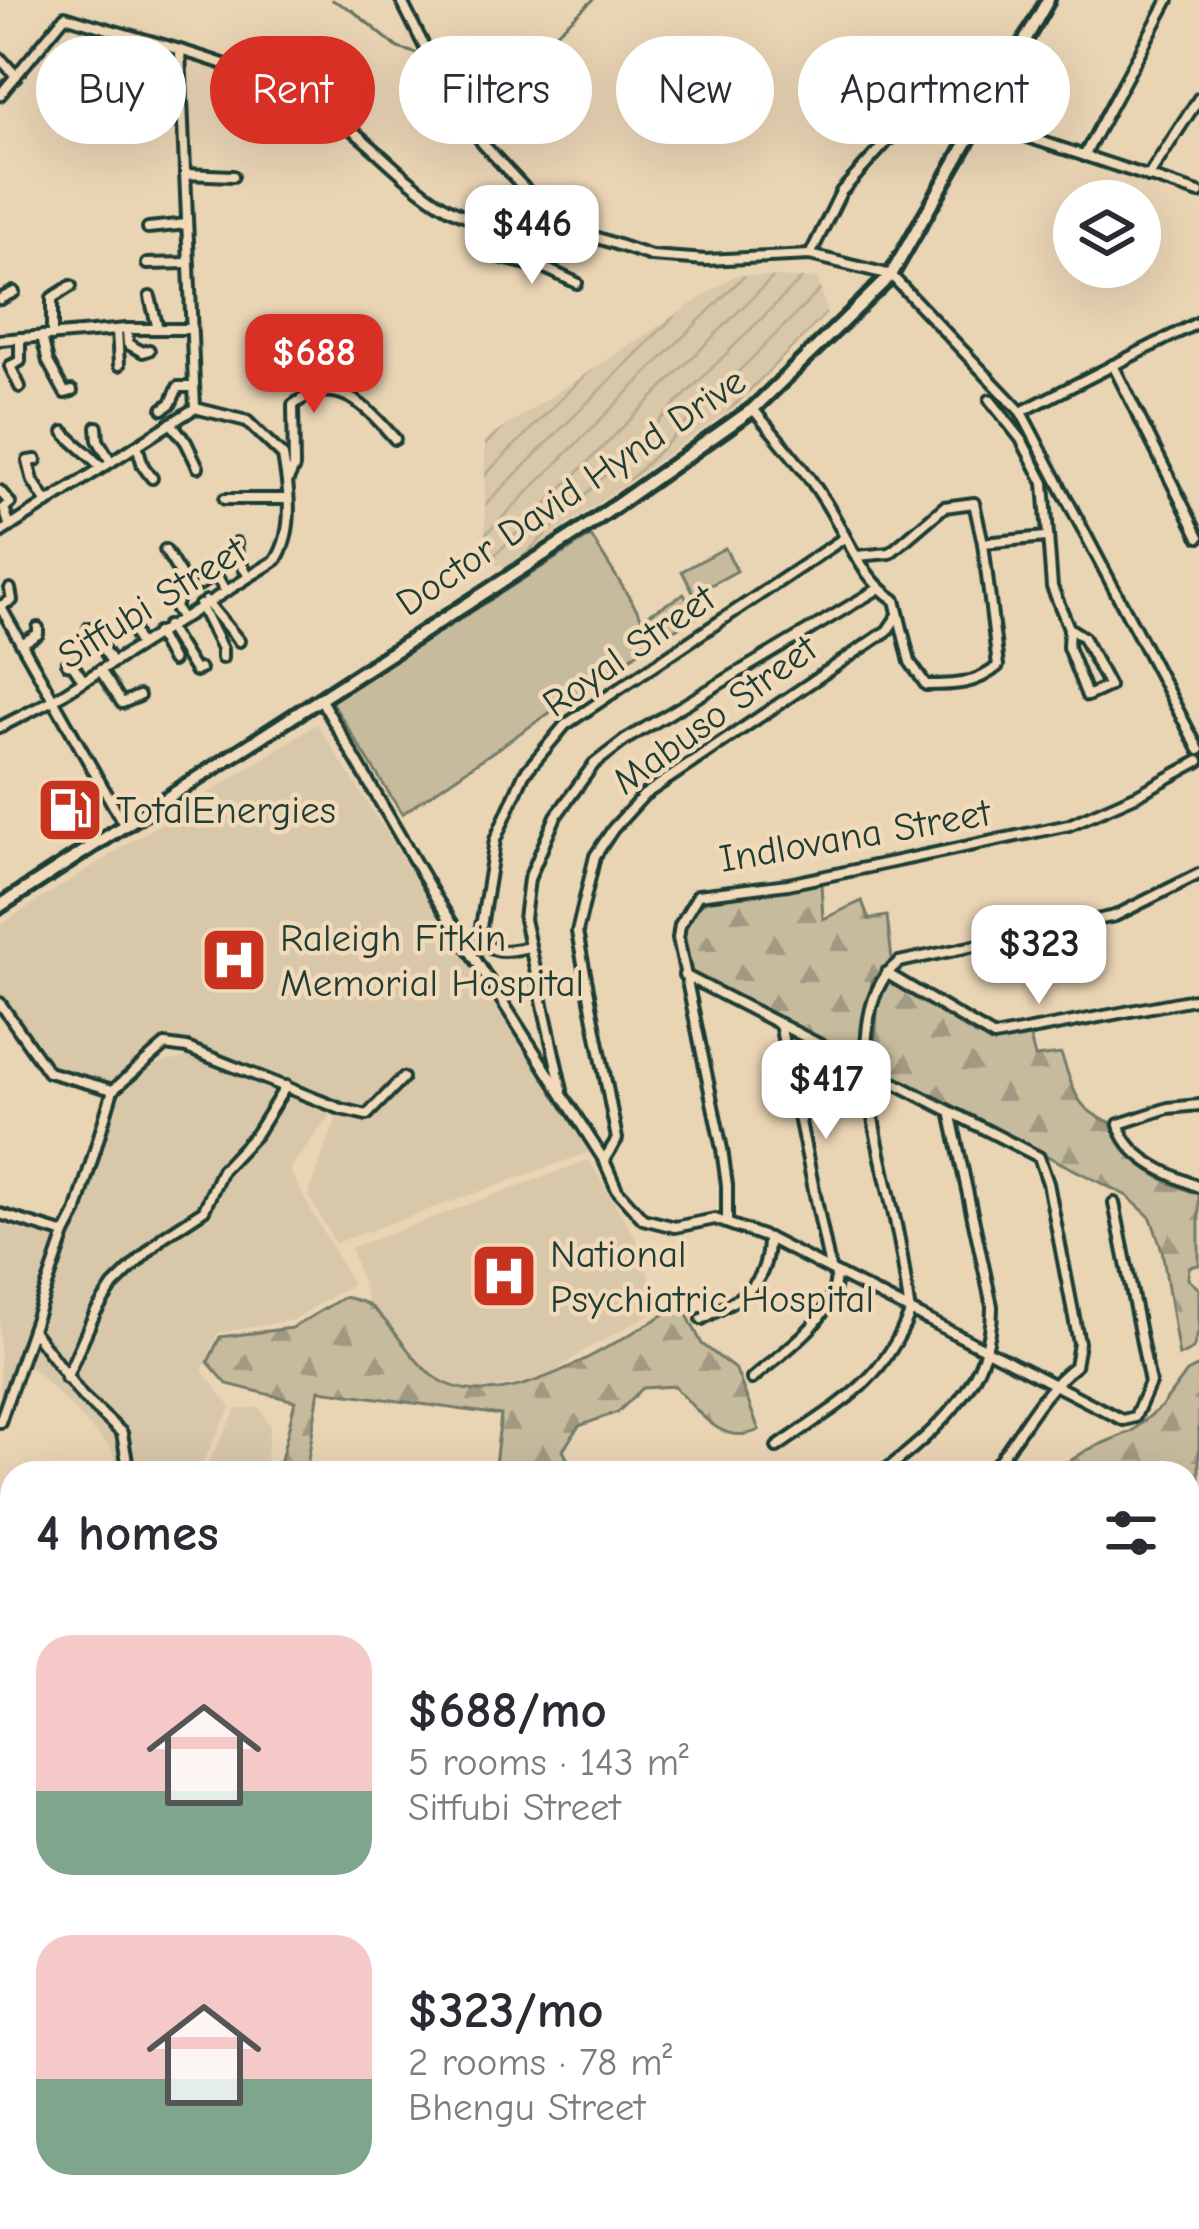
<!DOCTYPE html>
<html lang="en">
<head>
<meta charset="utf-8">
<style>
  :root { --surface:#fff; --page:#f7f7f7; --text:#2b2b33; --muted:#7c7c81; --accent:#d93025 }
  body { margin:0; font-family:"Comic Neue",sans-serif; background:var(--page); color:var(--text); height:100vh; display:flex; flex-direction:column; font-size:45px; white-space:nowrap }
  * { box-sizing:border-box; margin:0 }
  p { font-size:39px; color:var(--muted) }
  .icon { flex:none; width:66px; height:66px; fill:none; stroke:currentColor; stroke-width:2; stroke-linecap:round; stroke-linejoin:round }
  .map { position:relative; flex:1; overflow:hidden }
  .drawer { position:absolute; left:0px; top:1461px; width:1200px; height:768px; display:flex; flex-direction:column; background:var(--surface); border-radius:36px 36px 0 0; box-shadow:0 12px 48px #0002 }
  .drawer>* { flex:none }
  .top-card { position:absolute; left:36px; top:36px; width:1128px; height:108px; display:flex; gap:24px }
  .controls { position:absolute; left:1053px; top:180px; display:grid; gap:24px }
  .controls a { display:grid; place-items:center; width:108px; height:108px; border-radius:50%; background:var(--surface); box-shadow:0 12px 48px #0002; font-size:60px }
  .price { position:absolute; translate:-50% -102px; padding:0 27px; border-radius:24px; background:#fff; color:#222; font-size:39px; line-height:78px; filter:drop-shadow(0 3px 6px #0008) }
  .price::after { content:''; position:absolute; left:50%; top:72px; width:36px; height:27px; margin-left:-18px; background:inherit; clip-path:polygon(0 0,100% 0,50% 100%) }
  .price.selected { background:var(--accent); color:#fff }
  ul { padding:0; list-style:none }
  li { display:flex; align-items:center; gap:36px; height:300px; padding:0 36px }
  li span { display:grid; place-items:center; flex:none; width:336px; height:240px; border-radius:36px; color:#555 }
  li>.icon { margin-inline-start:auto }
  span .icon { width:144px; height:144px; fill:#fffc; stroke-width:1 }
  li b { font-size:51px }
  h2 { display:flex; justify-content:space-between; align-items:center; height:144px; padding:0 36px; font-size:51px }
  .pill { padding:0 42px; border-radius:54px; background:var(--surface); box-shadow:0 12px 48px #0002; font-size:42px; line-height:108px }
  .pill.selected { background:var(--accent); color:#fff }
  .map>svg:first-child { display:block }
</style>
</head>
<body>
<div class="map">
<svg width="1199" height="2229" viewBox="0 0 1199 2229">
  <defs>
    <pattern id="industrial-furrows" width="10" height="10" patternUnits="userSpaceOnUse" patternTransform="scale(3)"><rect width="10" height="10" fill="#d8c7a9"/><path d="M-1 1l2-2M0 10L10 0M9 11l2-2" fill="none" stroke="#b9ac92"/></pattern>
    <pattern id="forest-firs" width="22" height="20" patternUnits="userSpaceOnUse" patternTransform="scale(3)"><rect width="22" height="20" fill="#c7bb9e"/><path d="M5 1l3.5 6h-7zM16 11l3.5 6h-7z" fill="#a19982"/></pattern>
  </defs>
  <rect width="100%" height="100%" fill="#e9d4b4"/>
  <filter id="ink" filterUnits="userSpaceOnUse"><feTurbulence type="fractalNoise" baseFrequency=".00833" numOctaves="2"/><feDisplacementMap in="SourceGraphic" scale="24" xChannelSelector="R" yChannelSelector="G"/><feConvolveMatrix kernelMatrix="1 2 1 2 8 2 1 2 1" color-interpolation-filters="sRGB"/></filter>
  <g filter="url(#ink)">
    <g fill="#d8c7a9">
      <path d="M 317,724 L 590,1152 L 335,1243 L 308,1195 L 340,1109 L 161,1044 L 115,1080 L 119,1096 L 154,1065 L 188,1057 L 331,1113 L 289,1170 L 352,1284 L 293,1320 L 218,1333 L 202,1371 L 231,1407 L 197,1473 L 121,1473 L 111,1449 L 35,1370 L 13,1361 L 0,1401 L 0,1224 L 68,1243 L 119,1098 L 57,1081 L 12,1016 L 0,995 L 0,925 Z"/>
      <path d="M 589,1160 L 638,1243 L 659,1309 L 585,1350 L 547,1377 L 469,1393 L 431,1375 L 369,1305 L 351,1248 Z"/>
      <path d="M 259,1407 L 270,1425 L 265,1473 L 203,1473 L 236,1410 Z"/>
      <path d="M 0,1627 L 12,1638 L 12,1886 L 0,1884 Z"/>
    </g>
    <path fill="url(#industrial-furrows)" d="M 736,275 L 818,279 L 827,314 L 737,405 L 509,566 L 485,564 L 485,440 Z"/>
    <g fill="url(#forest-firs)" stroke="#737c69" stroke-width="3">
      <path d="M 821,884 L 823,919 L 862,901 L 869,919 L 887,916 L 892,959 L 872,982 L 863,1062 L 697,981 C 680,957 675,914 709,900 C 737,888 789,888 821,884 Z"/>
      <path d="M 887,976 L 975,1035 L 993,1041 L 1029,1034 L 1035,1057 L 1061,1054 C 1073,1086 1074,1110 1110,1122 C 1124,1161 1160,1182 1199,1194 L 1199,1265 L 1189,1267 L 1188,1279 L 1199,1289 L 1199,1330 L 1193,1349 L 1179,1356 L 1162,1250 L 1151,1218 L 1127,1196 L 899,1082 L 874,1061 L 878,1000 Z"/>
      <path d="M 344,1297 C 352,1299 364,1301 370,1306 C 391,1322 406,1352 426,1370 C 494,1433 616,1338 682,1305 L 702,1344 L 736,1370 L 759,1430 C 721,1448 698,1410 674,1386 L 643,1388 L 618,1412 L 579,1426 L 563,1450 L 574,1473 L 494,1473 L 501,1415 L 319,1390 L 306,1473 L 278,1473 L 295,1401 L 227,1384 L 208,1362 L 220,1337 L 292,1328 Z"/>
      <path d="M 1199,1366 L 1199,1550 L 1188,1549 L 1188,1473 L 1051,1473 L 1087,1450 L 1132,1431 L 1162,1406 L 1187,1372 Z"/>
      <path d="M 482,2217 L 535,2217 L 541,2229 L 483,2229 Z"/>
      <path d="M 815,2217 L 925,2217 L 925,2229 L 809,2229 Z"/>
    </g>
    <g fill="#c7bb9e" stroke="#737c69" stroke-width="3">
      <path d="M 591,536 L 642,618 L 684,594 L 697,617 L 656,640 L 402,814 L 331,701 Z"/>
      <path d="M 725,548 L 737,571 L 694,594 L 682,571 Z"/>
    </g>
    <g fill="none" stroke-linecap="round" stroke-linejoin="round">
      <path stroke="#697563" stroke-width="3" d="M 332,0 L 352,10 L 398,48 L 467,68 L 536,51 L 593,0"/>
      <defs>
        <g id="minor">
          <path d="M 401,0 L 442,82 L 483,144 L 529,193 L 571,229 L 651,256 L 706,260 L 810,255 L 891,275 L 1021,412 L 1199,750"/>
          <path d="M 180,52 L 195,408"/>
          <path d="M 0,58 L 16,76"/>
          <path d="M 0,95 L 65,16 C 156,45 251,63 332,115 C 386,150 439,231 509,221 L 529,193"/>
          <path d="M 978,121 L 1199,193"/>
          <path d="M 1084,156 L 1168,0"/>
          <path d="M 185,174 L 233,176"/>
          <path d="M 1148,177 L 1199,98"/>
          <path d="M 148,228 L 187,224"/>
          <path d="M 810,255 L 841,192 L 930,94"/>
          <path d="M 499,257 L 547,269 L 577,283"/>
          <path d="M 147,264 L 188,263"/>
          <path d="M 150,297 L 158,329"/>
          <path d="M 0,299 L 14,292"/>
          <path d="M 127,329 L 128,344 L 143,352 L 149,350"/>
          <path d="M 117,330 L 119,365"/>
          <path d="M 42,336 L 48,362 L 65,393 L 72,391"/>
          <path d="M 52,336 L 52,298 L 71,286"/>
          <path d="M 0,340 L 127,329 L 189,329"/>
          <path d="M 1113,365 L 1199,537"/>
          <path d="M 20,387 L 10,366 L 20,361 L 20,338"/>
          <path d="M 990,400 L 1021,439 L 1044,483 L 1052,587 L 1069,628 L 1068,647 L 1087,696 L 1109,686 L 1083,637 L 1069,628"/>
          <path d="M 163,409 L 171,403 L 178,387 L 194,387"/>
          <path d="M 753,409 C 778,439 804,468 824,500 C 847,535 860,577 895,600 L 910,662 L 926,685 C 953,685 976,685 998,666 L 983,543 L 974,503 L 944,507 L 890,553 L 857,556"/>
          <path d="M 1021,412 L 1199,322"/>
          <path d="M 171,423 L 186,442 L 198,467"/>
          <path d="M 97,427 L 98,440 L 111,462"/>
          <path d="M 64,432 C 76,446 90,453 101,468"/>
          <path d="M 137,445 L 143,466 L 152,478"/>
          <path d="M 36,460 L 28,461 L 33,481 L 47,503"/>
          <path d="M 288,480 L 294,467 L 293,405 C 336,372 366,406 395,439"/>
          <path d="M 0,491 L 10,503 L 4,508 L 10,527"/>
          <path d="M 225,499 L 288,499"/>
          <path d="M 0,533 L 195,408"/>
          <path d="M 236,543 L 237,558 L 249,576"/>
          <path d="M 983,543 L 1046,537"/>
          <path d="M 165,550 L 183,579 L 175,608 L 181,617"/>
          <path d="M 199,585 L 215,574 L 225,590"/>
          <path d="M 10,589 L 12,600 L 0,606 L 125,826"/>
          <path d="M 206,601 L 239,641"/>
          <path d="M 200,605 L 222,649 L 222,658"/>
          <path d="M 129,620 L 139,644"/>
          <path d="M 167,626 L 195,671 L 200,669"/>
          <path d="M 89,628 L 112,662"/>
          <path d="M 157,633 L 172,661"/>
          <path d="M 21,644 L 38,634 L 38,628"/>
          <path d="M 67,664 L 73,665 L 83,680"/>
          <path d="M 100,670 L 122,703 L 139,696"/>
          <path d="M 321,700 L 436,898 L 604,1160 L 617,1190 L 643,1219 L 675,1227 L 715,1219 L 768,1238 L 1123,1420 L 1135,1417 L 1150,1383 L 1114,1203"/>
          <path d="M 0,727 L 53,700 L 276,560 C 295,530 289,490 283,456 L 247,421 L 195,408"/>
          <path d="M 530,947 C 508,951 490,958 480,933 L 495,840 L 524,774 L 565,725 L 844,538"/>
          <path d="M 886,973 L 994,1037 L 1199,998"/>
          <path d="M 684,975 L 1039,1157 L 1048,1183 L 1079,1343 L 1075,1366 C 1037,1395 1020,1437 989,1473"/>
          <path d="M 0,1003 L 48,1072 L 113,1090"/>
          <path d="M 780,1024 L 830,1268"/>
          <path d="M 562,1090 L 524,919 L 529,879 L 556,816 L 594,764 L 625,740 L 878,589"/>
          <path d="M 1199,1105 L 1168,1108 L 1119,1124 C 1126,1158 1170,1175 1199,1187"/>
          <path d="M 604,1160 L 617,1139 L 577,932 L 595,856 L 613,829 L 644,795 L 887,631 L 898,615"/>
          <path d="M 0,1214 L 65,1234"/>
          <path d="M 727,1222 L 727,1185 L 722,1149 L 678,938 L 680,925 L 698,895 L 788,884 L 1069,825 L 1137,795 L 1199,761"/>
          <path d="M 702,1319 C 742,1297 768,1288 768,1238"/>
          <path d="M 32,1330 L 82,1396 L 122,1433 L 129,1473"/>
          <path d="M 66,1378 L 95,1313 L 113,1286 L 163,1237 L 204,1210 L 222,1170 L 256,1134 L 286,1086"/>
          <path d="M 752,1379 C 785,1349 835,1321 836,1273"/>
          <path d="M 0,1422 L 65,1234 L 76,1213 L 113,1090 L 165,1045 L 187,1048 L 341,1109 L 367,1115 L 403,1078"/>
          <path d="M 777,1447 C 839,1403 880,1386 910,1313 C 906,1285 903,1257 897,1230 C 884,1161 834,1012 899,962 L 1115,916 L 1199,874"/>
          <path d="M 882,1473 C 937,1430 993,1382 992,1306 L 951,1116"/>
          <path d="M 0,1620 L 12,1629"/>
          <path d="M 0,1897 L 12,1899"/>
          <path d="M 0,2013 L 12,2013"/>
          <path d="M 0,2121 L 12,2106"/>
          <path d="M 0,2137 L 12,2136"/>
          <path d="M 115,2217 L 118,2229"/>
          <path d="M 253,2217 L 255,2229"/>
          <path d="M 450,2219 L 450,2217"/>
        </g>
        <path id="secondary" d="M 0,906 L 580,531 L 753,409 L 891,275 L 1048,0"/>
      </defs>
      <use href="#minor" stroke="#1f3d34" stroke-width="16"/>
      <use href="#secondary" stroke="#1f3d34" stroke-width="20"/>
      <use href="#minor" stroke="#f1dab9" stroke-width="8"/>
      <use href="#secondary" stroke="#f1dab9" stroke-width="10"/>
    </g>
  </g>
  <defs>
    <symbol id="fuel-square" viewBox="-11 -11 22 22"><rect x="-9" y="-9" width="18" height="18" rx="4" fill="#c8321e" stroke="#f1dab9"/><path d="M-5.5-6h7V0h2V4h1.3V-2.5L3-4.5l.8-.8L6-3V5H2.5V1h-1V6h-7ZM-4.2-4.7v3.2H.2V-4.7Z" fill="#fff"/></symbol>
    <symbol id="hospital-square" viewBox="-11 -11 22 22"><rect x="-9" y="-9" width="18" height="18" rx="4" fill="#c8321e" stroke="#f1dab9"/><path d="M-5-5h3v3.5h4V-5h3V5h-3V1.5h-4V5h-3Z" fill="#fff"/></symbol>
  </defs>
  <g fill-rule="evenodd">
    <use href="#fuel-square" x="32" y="772" width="76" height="76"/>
    <use href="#hospital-square" x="196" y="922" width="76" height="76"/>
    <use href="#hospital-square" x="466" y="1238" width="76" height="76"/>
  </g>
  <g text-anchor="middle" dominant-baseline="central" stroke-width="9" stroke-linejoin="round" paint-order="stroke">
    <g font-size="39" fill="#1f3d34" stroke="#f1dab9">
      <text transform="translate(571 492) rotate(-34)">Doctor David Hynd Drive</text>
      <text transform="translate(152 603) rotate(-32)">Sitfubi Street</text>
      <text transform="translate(629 651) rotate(-35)">Royal Street</text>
      <text transform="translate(715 715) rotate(-36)">Mabuso Street</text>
      <text transform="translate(855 836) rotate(-10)">Indlovana Street</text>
    </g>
    <g font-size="39" fill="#1f3d34" stroke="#f1dab9" text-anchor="start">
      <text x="116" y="810">TotalEnergies</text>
      <text x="280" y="938">Raleigh Fitkin<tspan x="280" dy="45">Memorial Hospital</tspan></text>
      <text x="550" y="1254">National<tspan x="550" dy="45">Psychiatric Hospital</tspan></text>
    </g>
  </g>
</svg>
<div class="controls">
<a><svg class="icon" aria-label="layers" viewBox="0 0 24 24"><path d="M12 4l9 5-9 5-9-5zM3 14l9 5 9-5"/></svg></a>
</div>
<b class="price" style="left:532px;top:287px">$446</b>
<b class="price selected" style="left:314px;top:416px">$688</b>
<b class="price" style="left:1039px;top:1007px">$323</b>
<b class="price" style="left:826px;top:1142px">$417</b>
<div class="top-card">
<a class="pill">Buy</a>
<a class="pill selected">Rent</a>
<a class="pill">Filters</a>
<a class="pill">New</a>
<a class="pill">Apartment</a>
</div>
<section class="drawer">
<h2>4 homes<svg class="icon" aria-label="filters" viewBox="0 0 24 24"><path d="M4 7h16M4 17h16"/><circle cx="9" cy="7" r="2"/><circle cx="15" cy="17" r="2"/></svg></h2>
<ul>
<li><span style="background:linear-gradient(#f6c9c9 65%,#7fa58c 0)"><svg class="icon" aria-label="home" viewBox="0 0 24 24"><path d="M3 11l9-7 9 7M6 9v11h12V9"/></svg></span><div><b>$688/mo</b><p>5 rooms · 143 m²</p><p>Sitfubi Street</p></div></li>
<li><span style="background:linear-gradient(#f6c9c9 60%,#7fa58c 0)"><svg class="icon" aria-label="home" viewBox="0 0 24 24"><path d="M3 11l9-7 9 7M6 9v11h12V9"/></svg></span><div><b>$323/mo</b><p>2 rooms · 78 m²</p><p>Bhengu Street</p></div></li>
</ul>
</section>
</div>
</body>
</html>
